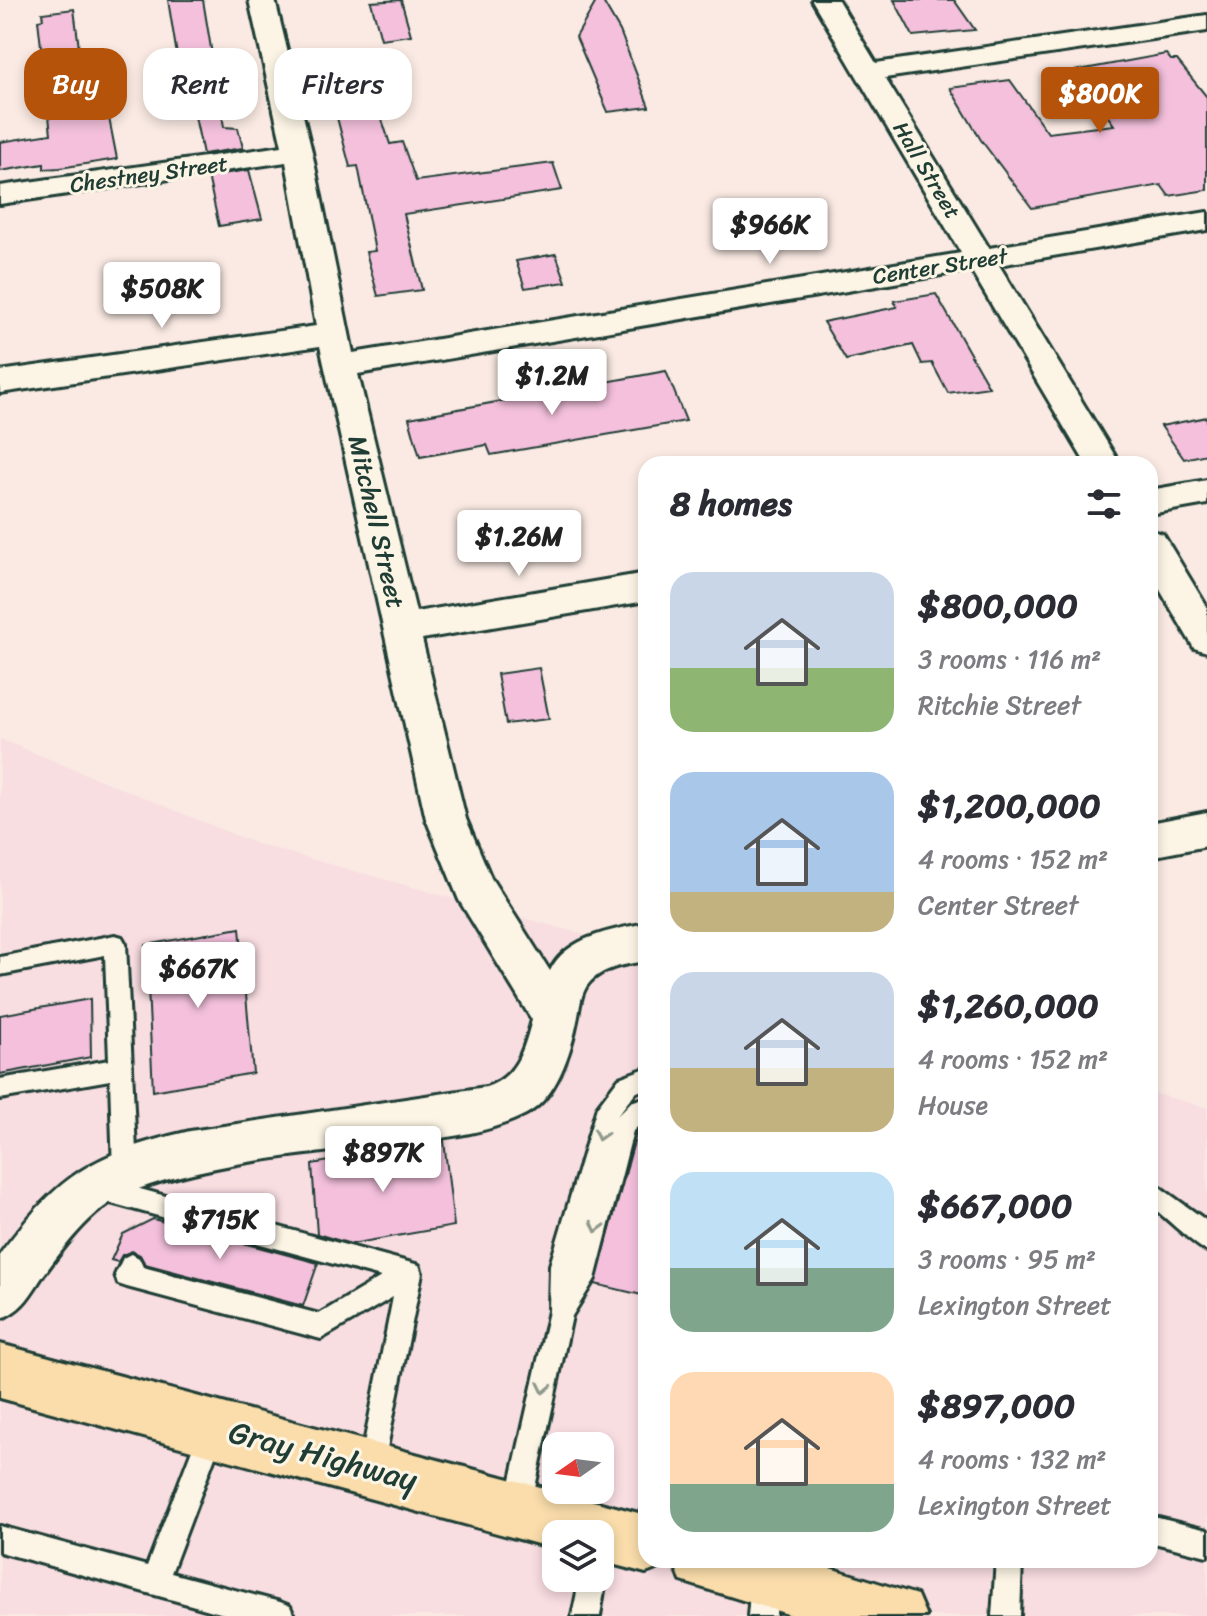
<!DOCTYPE html>
<html lang="en">
<head>
<meta charset="utf-8">
<style>
  :root { --surface:#fff; --page:#f2f2f3; --text:#2b2b33; --muted:#7c7c81; --accent:#b45309 }
  body { margin:0; font-family:Sriracha,sans-serif; background:var(--page); color:var(--text); height:100vh; display:flex; flex-direction:column; font-size:30px; white-space:nowrap }
  * { box-sizing:border-box; margin:0 }
  p { font-size:26px; color:var(--muted) }
  .icon { flex:none; width:44px; height:44px; fill:none; stroke:currentColor; stroke-width:2; stroke-linecap:round; stroke-linejoin:round }
  .map { position:relative; flex:1; overflow:hidden }
  .details { position:absolute; left:638px; top:456px; width:520px; height:1112px; display:flex; flex-direction:column; background:var(--surface); border-radius:24px; box-shadow:0 4px 12px #0003 }
  .details>* { flex:none }
  .hud { position:absolute; left:24px; top:48px; width:494px; height:72px; display:flex; gap:16px }
  .needle { width:52px; rotate:256deg }
  .controls { position:absolute; left:542px; top:1432px; display:grid; gap:16px }
  .controls a { display:grid; place-items:center; width:72px; height:72px; border-radius:16px; background:var(--surface); box-shadow:0 4px 12px #0003; font-size:40px }
  .price { position:absolute; translate:-50% -68px; padding:0 18px; border-radius:8px; background:#fff; color:#222; font-size:26px; line-height:52px; filter:drop-shadow(0 2px 4px #0008) }
  .price::after { content:''; position:absolute; left:50%; top:48px; width:24px; height:18px; margin-left:-12px; background:inherit; clip-path:polygon(0 0,100% 0,50% 100%) }
  .price.selected { background:var(--accent); color:#fff }
  ul { padding:0; list-style:none }
  li { display:flex; align-items:center; gap:24px; height:200px; padding:0 32px }
  li span { display:grid; place-items:center; flex:none; width:224px; height:160px; border-radius:24px; color:#555 }
  li>.icon { margin-inline-start:auto }
  span .icon { width:96px; height:96px; fill:#fffc; stroke-width:1 }
  li b { font-size:34px }
  h2 { display:flex; justify-content:space-between; align-items:center; height:96px; padding:0 32px; font-size:34px }
  .pill { padding:0 28px; border-radius:24px; background:var(--surface); box-shadow:0 4px 12px #0003; font-size:28px; line-height:72px }
  .pill.selected { background:var(--accent); color:#fff }
  .map>svg:first-child { display:block }
</style>
</head>
<body>
<div class="map">
<svg width="1207" height="1616" viewBox="0 0 1207 1616">
  <rect width="100%" height="100%" fill="#faeae3"/>
  <filter id="ink" filterUnits="userSpaceOnUse"><feTurbulence type="fractalNoise" baseFrequency=".0125" numOctaves="2"/><feDisplacementMap in="SourceGraphic" scale="16" xChannelSelector="R" yChannelSelector="G"/><feConvolveMatrix kernelMatrix="1 2 1 2 8 2 1 2 1" color-interpolation-filters="sRGB"/></filter>
  <g filter="url(#ink)">
    <path fill="#f8dde1" fill-rule="evenodd" d="M 0,739 L 257,844 L 646,952 L 646,1560 L 1150,1560 L 1150,1092 L 1207,1108 L 1207,1616 L 0,1616 ZM 556,1446 L 600,1446 L 600,1490 L 556,1490 ZM 556,1534 L 600,1534 L 600,1578 L 556,1578 Z"/>
    <g fill="#f4c0dc" stroke="#1f3d34" stroke-width="2">
      <path d="M 168,0 L 203,0 L 224,127 L 238,128 L 243,148 L 203,154 L 187,79 L 181,80 Z"/>
      <path d="M 401,0 L 411,35 L 381,39 L 371,2 Z"/>
      <path d="M 597,0 L 602,0 L 620,31 L 649,107 L 608,112 L 576,37 Z"/>
      <path d="M 894,0 L 954,0 L 975,30 L 913,36 Z"/>
      <path d="M 74,9 L 82,71 L 100,72 L 117,159 L 60,168 L 44,169 L 44,164 L 0,171 L 0,142 L 51,134 L 38,20 L 43,19 L 42,13 Z"/>
      <path d="M 1166,54 L 1171,60 L 1177,60 L 1207,97 L 1207,190 L 1169,196 L 1161,185 L 1032,208 L 981,140 L 950,88 L 1010,80 L 1048,133 L 1114,125 L 1074,71 Z"/>
      <path d="M 377,104 L 390,144 L 402,142 L 416,181 L 553,163 L 562,190 L 404,214 L 422,290 L 378,296 L 366,252 L 375,251 L 358,166 L 350,167 L 335,110 Z"/>
      <path d="M 249,170 L 262,219 L 219,226 L 208,176 Z"/>
      <path d="M 556,254 L 566,282 L 525,288 L 516,261 Z"/>
      <path d="M 936,294 L 989,387 L 948,393 L 932,363 L 922,364 L 913,345 L 846,360 L 823,322 L 897,307 L 894,301 Z"/>
      <path d="M 666,371 L 686,421 L 491,455 L 487,445 L 420,457 L 409,418 Z"/>
      <path d="M 1207,417 L 1207,454 L 1184,459 L 1161,426 Z"/>
      <path d="M 539,668 L 549,719 L 506,724 L 497,674 Z"/>
      <path d="M 240,928 L 253,1073 L 153,1091 L 146,945 Z"/>
      <path d="M 90,999 L 91,1057 L 0,1074 L 0,1015 Z"/>
      <path d="M 637,1131 L 646,1132 L 646,1296 L 595,1284 Z"/>
      <path d="M 444,1141 L 454,1226 L 351,1244 L 317,1234 L 312,1164 Z"/>
      <path d="M 153,1219 L 318,1263 L 303,1306 L 145,1264 L 140,1255 L 132,1251 L 122,1255 L 118,1262 L 111,1260 L 123,1234 Z"/>
    </g>
    <g fill="none" stroke-linecap="round" stroke-linejoin="round">
      <defs>
        <g id="lane">
          <path d="M 115,935 L 122,937 L 126,944 L 137,1172 L 133,1180 L 125,1183 L 117,1180 L 113,1172 L 110,1080 L 0,1099 L 0,1079 L 109,1060 L 105,955 L 0,975 L 0,957 Z"/>
          <path d="M 646,1068 L 646,1088 L 635,1093 L 617,1116 L 631,1102 L 646,1097 L 646,1119 L 633,1131 L 595,1279 L 572,1316 L 531,1506 L 527,1515 L 518,1519 L 509,1515 L 505,1506 L 549,1311 L 550,1265 L 597,1107 L 619,1078 Z"/>
          <path d="M 96,1177 L 419,1265 L 422,1273 L 381,1478 L 372,1482 L 363,1478 L 359,1469 L 393,1297 L 321,1339 L 127,1287 L 118,1284 L 115,1275 L 123,1258 L 131,1254 L 139,1258 L 143,1267 L 319,1314 L 381,1277 L 96,1199 L 88,1196 L 84,1188 L 88,1180 Z"/>
          <path d="M 1150,1180 L 1207,1221 L 1207,1251 C 1195,1246 1164,1216 1150,1205 Z"/>
          <path d="M 213,1414 L 222,1418 L 226,1427 L 171,1573 L 280,1602 L 290,1606 L 294,1616 L 231,1616 L 0,1552 L 0,1526 L 147,1566 L 204,1418 Z"/>
          <path d="M 1150,1516 L 1207,1530 L 1207,1556 L 1150,1542 Z"/>
          <path d="M 996,1560 L 1022,1560 L 1020,1616 L 992,1616 Z"/>
          <path d="M 600,1568 L 606,1578 L 600,1616 L 572,1616 L 580,1578 L 600,1578 Z"/>
          <path d="M 764,1569 L 773,1573 L 777,1582 L 776,1616 L 748,1616 L 751,1582 L 755,1573 Z"/>
        </g>
        <g id="street">
          <path d="M 249,0 L 275,0 L 312,152 L 353,353 L 961,253 L 812,0 L 838,0 L 876,63 L 1207,15 L 1207,31 L 885,78 L 989,248 L 1207,212 L 1207,230 L 999,265 L 1120,464 L 1086,464 L 971,270 L 358,374 L 416,612 L 646,573 L 646,601 L 422,639 L 466,819 L 491,878 L 550,971 C 566,937 612,930 646,923 L 646,961 C 627,964 604,967 590,982 C 580,992 580,1009 577,1021 C 571,1052 556,1099 526,1114 C 485,1135 440,1138 396,1143 C 309,1155 215,1160 133,1191 C 96,1204 68,1242 45,1273 C 30,1294 25,1309 0,1319 L 0,1254 C 61,1173 92,1154 190,1131 L 486,1087 C 517,1077 524,1049 532,1020 L 459,900 L 426,819 L 320,346 L 0,393 L 0,371 L 316,326 L 286,162 L 0,204 L 0,186 L 282,146 Z"/>
          <path d="M 1207,480 L 1207,504 L 1150,514 L 1150,490 Z"/>
          <path d="M 1150,530 L 1163,534 L 1207,607 L 1207,652 L 1194,648 L 1150,573 Z"/>
          <path d="M 1207,812 L 1207,846 L 1150,857 L 1150,823 Z"/>
        </g>
        <g id="highway">
          <path d="M 0,1344 L 646,1515 L 646,1560 L 668,1560 L 667,1565 L 646,1573 L 600,1561 L 600,1534 L 556,1534 L 556,1549 L 0,1398 Z"/>
          <path d="M 673,1560 L 804,1560 L 917,1595 L 926,1616 L 794,1616 L 681,1581 Z"/>
        </g>
      </defs>
      <use href="#lane" stroke="#1f3d34" stroke-width="6"/>
      <use href="#street" stroke="#1f3d34" stroke-width="6"/>
      <use href="#highway" stroke="#1f3d34" stroke-width="6"/>
      <use href="#lane" fill="#fcf5e5" fill-rule="evenodd"/>
      <use href="#street" fill="#fcf5e5" fill-rule="evenodd"/>
      <use href="#highway" fill="#faddab" fill-rule="evenodd"/>
    </g>
    <defs><path id="oneway-chevron" d="M-2-3.5L2.5 0L-2 3.5" fill="none" stroke-width="1.6" stroke-linecap="round" stroke-linejoin="round" transform="scale(2)"/></defs>
    <g stroke="#8e998c">
      <use href="#oneway-chevron" transform="translate(600 1135) rotate(106)"/>
      <use href="#oneway-chevron" transform="translate(597 1227) rotate(105)"/>
      <use href="#oneway-chevron" transform="translate(544 1388) rotate(102)"/>
    </g>
  </g>
  <g text-anchor="middle" dominant-baseline="central" stroke-width="6" stroke-linejoin="round" paint-order="stroke">
    <g font-size="22" fill="#1f3d34" stroke="#fcf5e5">
      <text transform="translate(927 170) rotate(59)">Hall Street</text>
      <text transform="translate(149 174) rotate(-8)">Chestney Street</text>
      <text transform="translate(940 266) rotate(-9)">Center Street</text>
    </g>
    <g font-size="26" fill="#1f3d34" stroke="#fcf5e5">
      <text transform="translate(377 522) rotate(77)">Mitchell Street</text>
    </g>
    <g font-size="32" fill="#1f3d34" stroke="#fcf5e5">
      <text transform="translate(323 1456) rotate(15)">Gray Highway</text>
    </g>
  </g>
</svg>
<div class="controls">
<a><svg class="needle" viewBox="-14 -14 28 28"><path d="M0-13l5 13h-10z" fill="#e53935"/><path d="M0 13l5-13h-10z" fill="#7c7c81"/></svg></a>
<a><svg class="icon" aria-label="layers" viewBox="0 0 24 24"><path d="M12 4l9 5-9 5-9-5zM3 14l9 5 9-5"/></svg></a>
</div>
<b class="price selected" style="left:1100px;top:135px">$800K</b>
<b class="price" style="left:770px;top:266px">$966K</b>
<b class="price" style="left:162px;top:330px">$508K</b>
<b class="price" style="left:552px;top:417px">$1.2M</b>
<b class="price" style="left:519px;top:578px">$1.26M</b>
<b class="price" style="left:198px;top:1010px">$667K</b>
<b class="price" style="left:383px;top:1194px">$897K</b>
<b class="price" style="left:220px;top:1261px">$715K</b>
<div class="hud">
<a class="pill selected">Buy</a>
<a class="pill">Rent</a>
<a class="pill">Filters</a>
</div>
<section class="details">
<h2>8 homes<svg class="icon" aria-label="filters" viewBox="0 0 24 24"><path d="M4 7h16M4 17h16"/><circle cx="9" cy="7" r="2"/><circle cx="15" cy="17" r="2"/></svg></h2>
<ul>
<li><span style="background:linear-gradient(#c9d6e8 60%,#8fb573 0)"><svg class="icon" aria-label="home" viewBox="0 0 24 24"><path d="M3 11l9-7 9 7M6 9v11h12V9"/></svg></span><div><b>$800,000</b><p>3 rooms · 116 m²</p><p>Ritchie Street</p></div></li>
<li><span style="background:linear-gradient(#a9c7e8 75%,#c2b280 0)"><svg class="icon" aria-label="home" viewBox="0 0 24 24"><path d="M3 11l9-7 9 7M6 9v11h12V9"/></svg></span><div><b>$1,200,000</b><p>4 rooms · 152 m²</p><p>Center Street</p></div></li>
<li><span style="background:linear-gradient(#c9d6e8 60%,#c2b280 0)"><svg class="icon" aria-label="home" viewBox="0 0 24 24"><path d="M3 11l9-7 9 7M6 9v11h12V9"/></svg></span><div><b>$1,260,000</b><p>4 rooms · 152 m²</p><p>House</p></div></li>
<li><span style="background:linear-gradient(#bfe0f5 60%,#7fa58c 0)"><svg class="icon" aria-label="home" viewBox="0 0 24 24"><path d="M3 11l9-7 9 7M6 9v11h12V9"/></svg></span><div><b>$667,000</b><p>3 rooms · 95 m²</p><p>Lexington Street</p></div></li>
<li><span style="background:linear-gradient(#ffd9b3 70%,#7fa58c 0)"><svg class="icon" aria-label="home" viewBox="0 0 24 24"><path d="M3 11l9-7 9 7M6 9v11h12V9"/></svg></span><div><b>$897,000</b><p>4 rooms · 132 m²</p><p>Lexington Street</p></div></li>
</ul>
</section>
</div>
</body>
</html>
